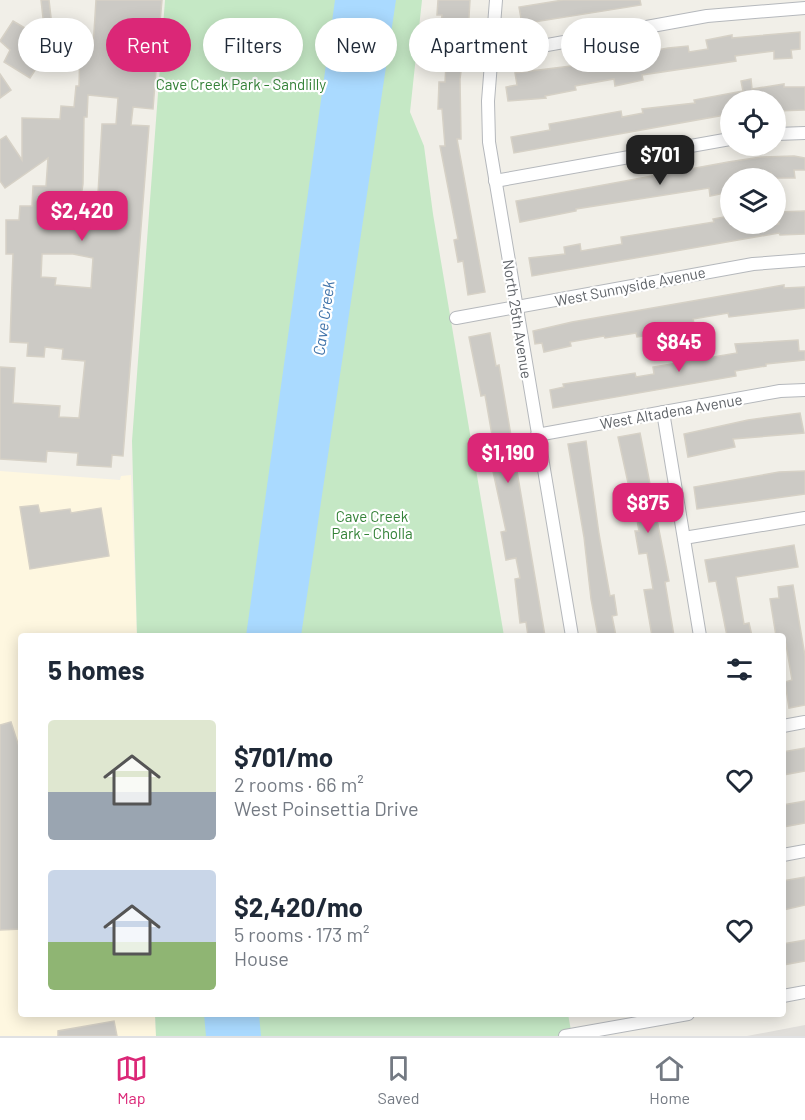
<!DOCTYPE html>
<html lang="en">
<head>
<meta charset="utf-8">
<style>
  :root { --surface:#fff; --page:#f6f6f7; --text:#1f2937; --muted:#747a83; --line:#e0e1e3; --accent:#db2777 }
  body { margin:0; font-family:Barlow,sans-serif; background:var(--page); color:var(--text); height:100vh; display:flex; flex-direction:column; font-size:22px; white-space:nowrap }
  * { box-sizing:border-box; margin:0 }
  p { font-size:20px; color:var(--muted) }
  .icon { flex:none; width:33px; height:33px; fill:none; stroke:currentColor; stroke-width:2; stroke-linecap:round; stroke-linejoin:round }
  .map { position:relative; flex:1; overflow:hidden }
  .panel { position:absolute; left:18px; top:633px; width:768px; height:384px; display:flex; flex-direction:column; background:var(--surface); border-radius:6px; box-shadow:0 3px 15px #0003 }
  .panel>* { flex:none }
  .guide { position:absolute; left:18px; top:18px; width:770px; height:54px; display:flex; gap:12px }
  .controls { position:absolute; left:720px; top:90px; display:grid; gap:12px }
  .controls a { display:grid; place-items:center; width:66px; height:66px; border-radius:50%; background:var(--surface); box-shadow:0 3px 15px #0003; font-size:30px }
  .price { position:absolute; translate:-50% -51px; padding:0 14px; border-radius:12px; background:var(--accent); color:#fff; font-size:20px; line-height:39px; filter:drop-shadow(0 2px 3px #0008) }
  .price::after { content:''; position:absolute; left:50%; top:36px; width:18px; height:14px; margin-left:-9px; background:inherit; clip-path:polygon(0 0,100% 0,50% 100%) }
  .price.current { background:#222; color:#fff }
  ul { padding:0; list-style:none }
  li { display:flex; align-items:center; gap:18px; height:150px; padding:0 30px }
  li span { display:grid; place-items:center; flex:none; width:168px; height:120px; border-radius:6px; color:#555 }
  li>.icon { margin-inline-start:auto }
  span .icon { width:72px; height:72px; fill:#fffc; stroke-width:1 }
  li b { font-size:26px }
  h2 { display:flex; justify-content:space-between; align-items:center; height:72px; padding:0 30px; font-size:26px }
  .tag { padding:0 21px; border-radius:27px; background:var(--surface); box-shadow:0 3px 15px #0003; font-size:21px; line-height:54px }
  .tag.current { background:var(--accent); color:#fff }
  .tab-bar { display:flex; justify-content:space-around; align-items:center; height:84px; border-top:2px solid var(--line); background:var(--surface); font-size:16px; color:var(--muted) }
  .tab-bar a { display:grid; justify-items:center; gap:3px }
  .tab-bar .current { color:var(--accent) }
  .map>svg:first-child { display:block }
</style>
</head>
<body>
<div class="map">
<svg width="805" height="1036" viewBox="0 0 805 1036">
  <rect width="100%" height="100%" fill="#f1efe8"/>
  <path fill="#fef7e0" d="M 0,471 L 120,480 L 121,476 L 131,475 L 137,636 L 21,636 L 21,1014 L 155,1014 L 156,1036 L 0,1036 Z"/>
  <path fill="#e0deda" d="M 805,1025 L 805,1036 L 747,1036 Z"/>
  <g fill="#c5e8c5">
    <path d="M 165,0 L 422,0 L 410,112 L 424,146 L 433,214 L 504,636 L 137,636 L 132,441 Z"/>
    <path d="M 155,1014 L 568,1014 L 572,1036 L 156,1036 Z"/>
  </g>
  <g fill="#aadaff">
    <path d="M 335,0 L 396,0 L 301,636 L 246,636 Z"/>
    <path d="M 204,1014 L 259,1014 L 261,1036 L 206,1036 Z"/>
  </g>
  <g fill="#cccac5" stroke="#d6d1c6" stroke-width="1.5" fill-rule="evenodd">
    <path d="M 41,0 L 49,0 L 52,26 L 44,27 Z"/>
    <path d="M 96,0 L 162,0 L 160,22 L 139,21 L 138,44 L 158,45 L 153,109 L 133,107 L 131,125 L 149,126 L 123,456 L 112,455 L 111,467 L 77,465 L 78,453 L 47,451 L 46,462 L 0,459 L 0,367 L 15,368 L 13,403 L 60,406 L 59,417 L 79,418 L 85,361 L 62,359 L 63,349 L 45,347 L 44,357 L 27,356 L 28,343 L 10,342 L 13,254 L 6,254 L 6,220 L 19,220 L 20,206 L 32,206 L 33,186 L 46,186 L 48,158 L 5,188 L 0,181 L 0,140 L 6,136 L 22,160 L 22,118 L 60,119 L 61,106 L 74,107 L 76,86 L 79,86 L 80,47 L 93,48 ZM 88,95 L 118,98 L 116,124 L 102,124 L 97,211 L 79,210 L 83,184 L 84,117 L 87,117 ZM 42,254 L 73,254 L 93,258 L 91,288 L 55,285 L 56,278 L 41,277 Z"/>
    <path d="M 438,0 L 470,0 L 467,49 L 464,49 L 460,79 L 461,139 L 457,139 L 485,292 L 468,295 L 463,261 L 458,262 L 454,240 L 458,239 L 440,146 L 445,146 L 442,109 L 438,109 L 439,82 L 445,82 L 447,47 L 439,47 L 442,15 L 437,15 Z"/>
    <path d="M 563,0 L 640,0 L 641,5 L 522,24 L 519,7 Z"/>
    <path d="M 13,21 L 52,44 L 30,78 L 4,62 L 10,50 L 0,41 Z"/>
    <path d="M 800,32 L 800,49 L 791,50 L 792,58 L 774,59 L 774,51 L 735,56 L 736,61 L 642,75 L 643,80 L 615,86 L 614,79 L 575,86 L 576,90 L 545,96 L 546,98 L 508,101 L 506,87 L 517,85 L 515,73 L 571,66 L 668,48 L 688,46 L 689,52 L 708,49 L 706,40 L 732,35 L 732,38 Z"/>
    <path d="M 0,74 L 11,90 L 0,98 Z"/>
    <path d="M 751,79 L 752,89 L 784,84 L 784,87 L 805,87 L 805,110 L 776,111 L 776,100 L 730,100 L 730,114 L 514,153 L 511,137 L 550,130 L 549,124 L 621,111 L 622,117 L 643,113 L 642,109 L 695,103 L 694,100 L 743,91 L 741,81 Z"/>
    <path d="M 794,156 L 805,158 L 805,170 L 794,170 L 795,178 L 772,178 L 771,173 L 730,178 L 730,192 L 710,196 L 709,188 L 576,209 L 576,211 L 520,222 L 516,201 L 728,162 L 761,157 Z"/>
    <path d="M 805,211 L 805,234 L 780,235 L 779,233 L 532,276 L 529,258 L 565,254 L 564,247 L 580,244 L 581,251 L 622,244 L 621,237 L 714,222 L 713,219 L 730,216 L 730,224 L 779,224 L 778,212 Z"/>
    <path d="M 784,285 L 784,288 L 805,287 L 805,308 L 729,317 L 728,313 L 693,319 L 694,323 L 649,329 L 650,335 L 637,337 L 636,333 L 605,338 L 604,336 L 570,342 L 571,346 L 544,352 L 542,343 L 535,344 L 533,331 L 572,322 Z"/>
    <path d="M 490,333 L 496,366 L 499,365 L 545,636 L 528,636 L 526,622 L 520,623 L 515,579 L 520,578 L 516,558 L 506,560 L 501,532 L 506,531 L 492,467 L 494,467 L 489,436 L 492,435 L 485,395 L 481,396 L 469,337 Z"/>
    <path d="M 798,340 L 799,351 L 805,351 L 805,360 L 766,364 L 766,366 L 735,371 L 736,376 L 553,408 L 550,390 L 564,387 L 563,384 L 635,373 L 636,377 L 654,374 L 653,367 L 737,353 L 735,344 Z"/>
    <path d="M 800,413 L 804,433 L 733,439 L 735,447 L 688,457 L 684,434 L 748,420 Z"/>
    <path d="M 640,433 L 669,581 L 665,582 L 674,636 L 652,636 L 644,590 L 653,589 L 647,553 L 639,554 L 635,531 L 639,531 L 632,492 L 630,492 L 618,437 Z"/>
    <path d="M 586,441 L 599,534 L 610,596 L 614,595 L 617,615 L 612,616 L 616,636 L 598,636 L 591,599 L 584,537 L 568,444 Z"/>
    <path d="M 805,471 L 805,494 L 697,509 L 694,487 L 779,472 Z"/>
    <path d="M 38,505 L 40,513 L 70,509 L 71,513 L 101,508 L 109,556 L 30,569 L 20,507 Z"/>
    <path d="M 794,545 L 798,567 L 736,577 L 744,624 L 749,623 L 752,636 L 727,636 L 716,581 L 709,582 L 705,560 Z"/>
    <path d="M 793,585 L 805,656 L 805,705 L 789,708 L 785,682 L 792,680 L 786,644 L 783,644 L 783,636 L 776,636 L 770,599 L 779,598 L 778,587 Z"/>
    <path d="M 11,722 L 21,753 L 21,929 L 0,930 L 0,725 Z"/>
    <path d="M 805,748 L 805,771 L 783,775 L 783,752 Z"/>
    <path d="M 805,801 L 805,823 L 783,827 L 783,805 Z"/>
    <path d="M 805,877 L 805,905 L 783,910 L 783,881 Z"/>
    <path d="M 805,940 L 805,961 L 783,965 L 783,944 Z"/>
    <path d="M 114,1021 L 117,1036 L 58,1036 L 58,1031 Z"/>
  </g>
  <g fill="none" stroke-linecap="round" stroke-linejoin="round">
    <defs>
      <g id="minor">
        <path d="M 496,0 L 488,101 L 489,142 L 572,636"/>
        <path d="M 492,55 L 707,16 L 805,8"/>
        <path d="M 776,134 L 805,133"/>
        <path d="M 495,181 L 730,139"/>
        <path d="M 456,318 L 753,264 L 805,260"/>
        <path d="M 663,412 L 700,636"/>
        <path d="M 537,435 L 780,391 L 805,390"/>
        <path d="M 684,538 L 805,518"/>
        <path d="M 783,726 L 805,722"/>
        <path d="M 783,855 L 805,851"/>
        <path d="M 783,996 L 805,992"/>
        <path d="M 565,1036 L 688,1014"/>
      </g>
    </defs>
    <use href="#minor" stroke="#b5b8bc" stroke-width="14"/>
    <use href="#minor" stroke="#fff" stroke-width="12"/>
  </g>
  <g text-anchor="middle" dominant-baseline="central" stroke-width="4.5" stroke-linejoin="round" paint-order="stroke">
    <g font-size="15" fill="#348238" stroke="#fff">
      <text x="241" y="84">Cave Creek Park - Sandlilly</text>
      <text x="372" y="516">Cave Creek<tspan x="372" dy="17">Park - Cholla</tspan></text>
    </g>
    <g font-size="15" fill="#5f6368" stroke="#fff">
      <text transform="translate(630 286) rotate(-11)">West Sunnyside Avenue</text>
      <text transform="translate(518 319) rotate(81)">North 25th Avenue</text>
      <text transform="translate(671 411) rotate(-10)">West Altadena Avenue</text>
    </g>
    <g font-size="16" font-style="italic" fill="#4174aa" stroke="#fff">
      <text transform="translate(323 318) rotate(-82)">Cave Creek</text>
    </g>
  </g>
</svg>
<div class="controls">
<a><svg class="icon" aria-label="locate" viewBox="0 0 24 24"><circle cx="12" cy="12" r="6"/><path d="M12 2v4M12 18v4M2 12h4M18 12h4"/></svg></a>
<a><svg class="icon" aria-label="layers" viewBox="0 0 24 24"><path d="M12 4l9 5-9 5-9-5zM3 14l9 5 9-5"/></svg></a>
</div>
<b class="price current" style="left:660px;top:186px">$701</b>
<b class="price" style="left:82px;top:242px">$2,420</b>
<b class="price" style="left:679px;top:373px">$845</b>
<b class="price" style="left:508px;top:484px">$1,190</b>
<b class="price" style="left:648px;top:534px">$875</b>
<div class="guide">
<a class="tag">Buy</a>
<a class="tag current">Rent</a>
<a class="tag">Filters</a>
<a class="tag">New</a>
<a class="tag">Apartment</a>
<a class="tag">House</a>
</div>
<section class="panel">
<h2>5 homes<svg class="icon" aria-label="filters" viewBox="0 0 24 24"><path d="M4 7h16M4 17h16"/><circle cx="9" cy="7" r="2"/><circle cx="15" cy="17" r="2"/></svg></h2>
<ul>
<li><span style="background:linear-gradient(#dfe7d0 60%,#9aa5b1 0)"><svg class="icon" aria-label="home" viewBox="0 0 24 24"><path d="M3 11l9-7 9 7M6 9v11h12V9"/></svg></span><div><b>$701/mo</b><p>2 rooms · 66 m²</p><p>West Poinsettia Drive</p></div><svg class="icon" aria-label="heart" viewBox="0 0 24 24"><path d="M12 20l-8-8c-3-5 5-10 8-4 3-6 11-1 8 4z"/></svg></li>
<li><span style="background:linear-gradient(#c9d6e8 60%,#8fb573 0)"><svg class="icon" aria-label="home" viewBox="0 0 24 24"><path d="M3 11l9-7 9 7M6 9v11h12V9"/></svg></span><div><b>$2,420/mo</b><p>5 rooms · 173 m²</p><p>House</p></div><svg class="icon" aria-label="heart" viewBox="0 0 24 24"><path d="M12 20l-8-8c-3-5 5-10 8-4 3-6 11-1 8 4z"/></svg></li>
</ul>
</section>
</div>
<nav class="tab-bar">
<a class="current"><svg class="icon" aria-label="map" viewBox="0 0 24 24"><path d="M3 6l6-2 6 2 6-2v14l-6 2-6-2-6 2zM9 4v14M15 6v14"/></svg>Map</a>
<a><svg class="icon" aria-label="saved" viewBox="0 0 24 24"><path d="M7 4h10v16l-5-4-5 4z"/></svg>Saved</a>
<a><svg class="icon" aria-label="home" viewBox="0 0 24 24"><path d="M3 11l9-7 9 7M6 9v11h12V9"/></svg>Home</a>
</nav>
</body>
</html>
